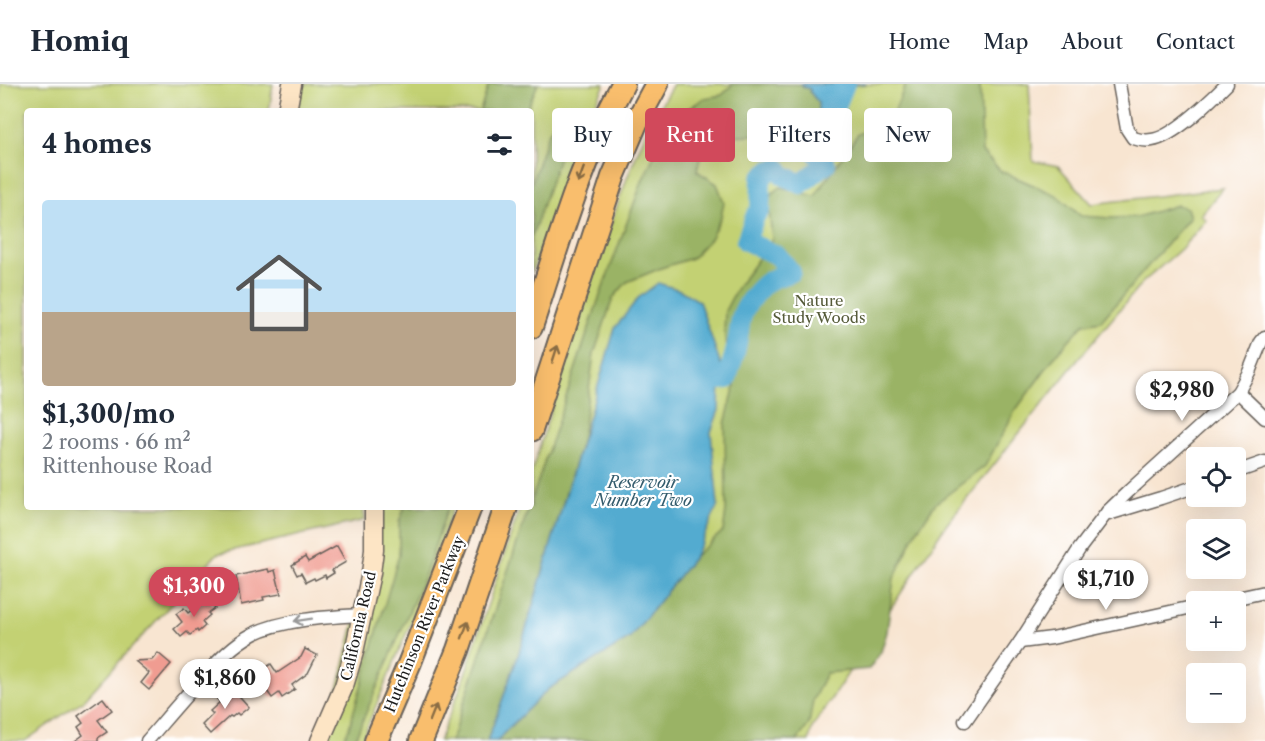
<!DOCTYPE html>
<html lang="en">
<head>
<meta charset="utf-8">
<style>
  :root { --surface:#fff; --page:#f2f2f3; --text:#1f2937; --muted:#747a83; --line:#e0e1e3; --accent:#d1495b }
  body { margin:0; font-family:"Libre Caslon Text",serif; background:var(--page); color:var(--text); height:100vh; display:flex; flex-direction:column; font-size:22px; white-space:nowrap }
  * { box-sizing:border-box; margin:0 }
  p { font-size:20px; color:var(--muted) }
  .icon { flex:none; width:33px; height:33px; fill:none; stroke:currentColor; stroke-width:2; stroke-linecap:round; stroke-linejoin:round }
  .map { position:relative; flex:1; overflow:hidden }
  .side { position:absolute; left:24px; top:24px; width:510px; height:402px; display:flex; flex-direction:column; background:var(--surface); border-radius:6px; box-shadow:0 6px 24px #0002 }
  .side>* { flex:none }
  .hud { position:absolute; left:552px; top:24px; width:570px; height:54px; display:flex; gap:12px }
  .tools { position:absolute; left:1186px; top:363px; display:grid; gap:12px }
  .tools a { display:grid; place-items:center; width:60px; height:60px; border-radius:6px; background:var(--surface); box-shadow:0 6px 24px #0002; font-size:30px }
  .price { position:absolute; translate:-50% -51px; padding:0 14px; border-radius:21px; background:#fff; color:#222; font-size:20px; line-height:39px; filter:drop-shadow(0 2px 3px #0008) }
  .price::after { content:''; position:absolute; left:50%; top:36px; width:18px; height:14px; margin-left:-9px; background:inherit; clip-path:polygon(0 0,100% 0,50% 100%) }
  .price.active { background:var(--accent); color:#fff }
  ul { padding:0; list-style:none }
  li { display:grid; align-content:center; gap:12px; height:318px; padding:0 18px }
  li span { display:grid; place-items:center; height:186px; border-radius:6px; color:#555 }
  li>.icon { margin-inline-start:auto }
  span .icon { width:108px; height:108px; fill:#fffc; stroke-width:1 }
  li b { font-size:26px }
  h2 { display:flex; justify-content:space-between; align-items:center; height:72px; padding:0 18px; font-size:26px }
  .tag { padding:0 21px; border-radius:6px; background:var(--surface); box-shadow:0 6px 24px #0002; font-size:21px; line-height:54px }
  .tag.active { background:var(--accent); color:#fff }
  header { display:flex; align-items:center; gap:36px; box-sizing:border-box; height:84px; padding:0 30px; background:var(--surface); border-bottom:2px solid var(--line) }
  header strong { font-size:28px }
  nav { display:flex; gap:33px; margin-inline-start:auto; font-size:21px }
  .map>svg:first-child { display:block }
</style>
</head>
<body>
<header>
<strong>Homiq</strong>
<nav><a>Home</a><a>Map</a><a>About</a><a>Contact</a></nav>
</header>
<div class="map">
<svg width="1265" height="657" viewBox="0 0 1265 657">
  <rect width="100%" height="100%" fill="#fff"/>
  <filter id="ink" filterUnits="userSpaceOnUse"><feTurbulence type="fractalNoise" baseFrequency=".0167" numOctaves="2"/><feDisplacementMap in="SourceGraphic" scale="12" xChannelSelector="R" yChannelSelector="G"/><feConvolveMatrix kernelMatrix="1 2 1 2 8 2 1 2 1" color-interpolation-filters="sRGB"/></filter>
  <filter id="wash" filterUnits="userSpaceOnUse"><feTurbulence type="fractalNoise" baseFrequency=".008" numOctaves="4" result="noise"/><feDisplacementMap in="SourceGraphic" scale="24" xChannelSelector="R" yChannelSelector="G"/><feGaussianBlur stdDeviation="1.35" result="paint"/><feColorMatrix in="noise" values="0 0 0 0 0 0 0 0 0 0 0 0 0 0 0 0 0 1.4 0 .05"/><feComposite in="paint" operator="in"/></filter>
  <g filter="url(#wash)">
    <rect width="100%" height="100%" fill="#f8e5d1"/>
    <g fill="#c3d173" stroke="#707648" stroke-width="1.5">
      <path d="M 0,0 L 273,0 L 269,27 L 27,27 L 27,423 L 363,423 L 365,436 L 217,470 L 84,616 L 25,657 L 0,657 Z"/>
      <path d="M 303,0 L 605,0 L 576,60 L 531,191 L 531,27 L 297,27 Z"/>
      <path d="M 673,0 L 1029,0 L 1033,77 L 1058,82 L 1092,120 L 1223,104 L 1201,131 L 1206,136 L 1181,165 L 1142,199 L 1067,289 L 943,445 L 812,644 L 809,657 L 439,657 L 461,602 L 520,423 L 531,423 L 531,390 L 597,179 L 627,94 L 648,43 Z"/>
      <path d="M 383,423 L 453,423 L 421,515 L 361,657 L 325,657 Z"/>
    </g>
    <g fill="#9ab365" stroke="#5b6840" stroke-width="1.5">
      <path d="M 489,0 L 538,0 L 526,27 L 480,27 Z"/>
      <path d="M 733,0 L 801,0 L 804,3 L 810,5 L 810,8 L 818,18 L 819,45 L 807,47 L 783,59 L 753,51 L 721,52 L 700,74 L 697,87 L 717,100 L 724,118 L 721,133 L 710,155 L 692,174 L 661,184 L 627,198 L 613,214 L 594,270 L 582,355 L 518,572 L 494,639 L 487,657 L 451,657 L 529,423 L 531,423 L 531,418 L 598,217 L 643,95 L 658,63 L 681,29 L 705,14 L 722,11 Z"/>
      <path d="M 906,0 L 980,0 L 982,68 L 1001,87 L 1056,111 L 1081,132 L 1111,134 L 1137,133 L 1177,121 L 1187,124 L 1190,133 L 1101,237 L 1084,240 L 1058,268 L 1015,327 L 985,382 L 935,420 L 916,448 L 894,494 L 887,548 L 881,568 L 869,585 L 826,589 L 813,616 L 809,640 L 797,657 L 497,657 L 504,649 L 548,605 L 630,554 L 695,472 L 723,447 L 726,427 L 725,340 L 735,301 L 724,248 L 725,227 L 737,204 L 772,155 L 768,116 L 772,109 L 781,103 L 815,112 L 858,50 L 890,38 Z"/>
      <path d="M 555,37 L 558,48 L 559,73 L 531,155 L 531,101 L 547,52 Z"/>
      <path d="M 405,423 L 448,423 L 427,486 L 354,657 L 342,657 L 349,644 L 399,471 L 399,438 Z"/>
    </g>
    <g fill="#52abd0" stroke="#376476" stroke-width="1.5">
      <path d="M 801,0 L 866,0 L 853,1 L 849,3 L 843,20 L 836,26 L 841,40 L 845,45 L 844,48 L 821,63 L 818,59 L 818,18 L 810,8 L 810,5 L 804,3 Z"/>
      <path d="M 658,199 L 680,206 L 699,217 L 722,284 L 720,296 L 719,326 L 711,348 L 718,421 L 695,472 L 630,554 L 548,605 L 504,649 L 497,657 L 487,657 L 494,639 L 518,572 L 615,244 L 638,214 Z"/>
    </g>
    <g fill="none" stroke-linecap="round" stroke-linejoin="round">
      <path stroke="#52abd0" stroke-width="20" d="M 720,296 L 727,295 C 729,285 733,277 735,268 C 738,257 739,246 741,235 C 743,223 759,203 769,197 C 776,193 784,191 791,188 L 778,172 L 746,157 L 756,130 L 760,126 L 761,94 L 770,86 L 779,85 L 783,91 L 801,100 L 826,80 L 817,70 L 845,0"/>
    </g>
    <g id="blocks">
      <g fill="#f09c91">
        <path d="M 337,462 L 346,478 L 332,486 L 334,489 L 326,494 L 325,491 L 315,496 L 314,494 L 306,498 L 301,489 L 297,491 L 292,481 L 305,473 L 308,478 Z"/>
        <path d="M 268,485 L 269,488 L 275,486 L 281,510 L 263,513 L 264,516 L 241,521 L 236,492 Z"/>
        <path d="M 207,514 L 215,524 L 208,529 L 210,531 L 202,538 L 205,542 L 198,548 L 197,546 L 190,551 L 187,548 L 181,553 L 174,545 L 182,538 L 176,530 L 184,524 L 188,529 Z"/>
        <path d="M 305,565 L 317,571 L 308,589 L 292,601 L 295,605 L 282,614 L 279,609 L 272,614 L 262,600 L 264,598 L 258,589 L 271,580 L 277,589 L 301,573 Z"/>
        <path d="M 158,569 L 171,580 L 149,606 L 141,599 L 149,589 L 135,577 L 152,576 Z"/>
        <path d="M 233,605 L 249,623 L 239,631 L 237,629 L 232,633 L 230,632 L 210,650 L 202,641 L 213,630 L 210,627 L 220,618 L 217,615 L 220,611 L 228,609 Z"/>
        <path d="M 103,614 L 112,626 L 98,636 L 107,648 L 98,654 L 98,657 L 75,657 L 83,651 L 78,643 L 83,639 L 78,632 Z"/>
      </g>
    </g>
  </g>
  <g filter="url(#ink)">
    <use href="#blocks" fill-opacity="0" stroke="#69625b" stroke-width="1.5"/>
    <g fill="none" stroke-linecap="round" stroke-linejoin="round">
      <defs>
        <g id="street">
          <path d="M 1119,0 L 1127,45 L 1133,54 C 1139,56 1146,57 1152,56 C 1174,53 1211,16 1227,0"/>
          <path d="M 1238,308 L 1265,334"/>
          <path d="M 1236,388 L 1265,378"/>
          <path d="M 1107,428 L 1130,406 L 1238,308 L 1249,288 L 1261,258 L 1265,253"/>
          <path d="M 1219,518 L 1265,508"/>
          <path d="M 1020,558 L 1052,554 L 1197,522"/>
          <path d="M 965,637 L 1020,558 L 1080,464 L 1105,431 L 1161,414 L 1197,402"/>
          <path d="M 147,657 C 166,635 184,613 205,591 C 219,576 234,560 253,550 C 283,535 329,533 362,531"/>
        </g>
        <g id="secondary">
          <path d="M 287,27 L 292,0"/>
          <path d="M 320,657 L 344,602 L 354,568 L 371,489 L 374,466 L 374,423"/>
        </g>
        <g id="highway">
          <path d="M 531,243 C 558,161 581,76 623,0"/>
          <path d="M 531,346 L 613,93 L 637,37 L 657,0"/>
          <path d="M 376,657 L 410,578 L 470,423"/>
          <path d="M 421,657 L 458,566 L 506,423"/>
        </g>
      </defs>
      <use href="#street" stroke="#69625b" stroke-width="15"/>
      <use href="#secondary" stroke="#69625b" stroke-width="21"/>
      <use href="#highway" stroke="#69625b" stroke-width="26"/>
      <use href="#street" stroke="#fff" stroke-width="12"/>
      <use href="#secondary" stroke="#fde5c5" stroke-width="18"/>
      <use href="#highway" stroke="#f9be6d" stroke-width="22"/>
    </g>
    <defs><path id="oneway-shaft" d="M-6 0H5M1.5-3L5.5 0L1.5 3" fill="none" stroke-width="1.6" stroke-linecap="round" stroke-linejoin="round" transform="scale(1.5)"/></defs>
    <g stroke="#8a6d44">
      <use href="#oneway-shaft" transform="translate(581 91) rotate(110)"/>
      <use href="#oneway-shaft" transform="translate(555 270) rotate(-72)"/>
      <use href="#oneway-shaft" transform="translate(465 546) rotate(-70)"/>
      <use href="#oneway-shaft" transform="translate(433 629) rotate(-68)"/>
    </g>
    <use stroke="#999" href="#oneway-shaft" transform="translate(303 536) rotate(171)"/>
  </g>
  <g text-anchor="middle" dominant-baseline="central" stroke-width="4.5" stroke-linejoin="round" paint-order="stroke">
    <g font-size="15" fill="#565b3a" stroke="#fff">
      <text x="819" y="216">Nature<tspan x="819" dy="17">Study Woods</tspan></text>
    </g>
    <g font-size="15" fill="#1c1c1c" stroke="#fff">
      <text transform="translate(424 540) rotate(-68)">Hutchinson River Parkway</text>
      <text transform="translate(358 542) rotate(-77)">California Road</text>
    </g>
    <g font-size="16" font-style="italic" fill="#345c6d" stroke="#fff">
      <text x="643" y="398">Reservoir<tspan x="643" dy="18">Number Two</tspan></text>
    </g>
  </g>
</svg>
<div class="tools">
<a><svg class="icon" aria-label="locate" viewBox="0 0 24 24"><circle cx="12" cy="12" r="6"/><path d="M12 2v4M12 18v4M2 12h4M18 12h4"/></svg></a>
<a><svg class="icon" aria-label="layers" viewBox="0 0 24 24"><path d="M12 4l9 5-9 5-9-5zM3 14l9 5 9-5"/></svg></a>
<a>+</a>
<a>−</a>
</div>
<b class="price" style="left:1182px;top:338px">$2,980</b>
<b class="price" style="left:1106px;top:527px">$1,710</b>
<b class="price active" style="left:194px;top:534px">$1,300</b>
<b class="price" style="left:225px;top:626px">$1,860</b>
<div class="hud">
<a class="tag">Buy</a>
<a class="tag active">Rent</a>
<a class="tag">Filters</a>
<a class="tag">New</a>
</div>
<section class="side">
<h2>4 homes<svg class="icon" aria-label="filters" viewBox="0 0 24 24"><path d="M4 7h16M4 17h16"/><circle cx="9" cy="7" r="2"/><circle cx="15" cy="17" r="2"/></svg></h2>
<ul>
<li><span style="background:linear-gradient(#bfe0f5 60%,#b9a48a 0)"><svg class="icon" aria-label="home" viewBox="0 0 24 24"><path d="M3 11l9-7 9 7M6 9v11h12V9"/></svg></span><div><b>$1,300/mo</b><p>2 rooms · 66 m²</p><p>Rittenhouse Road</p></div></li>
</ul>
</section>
</div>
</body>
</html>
